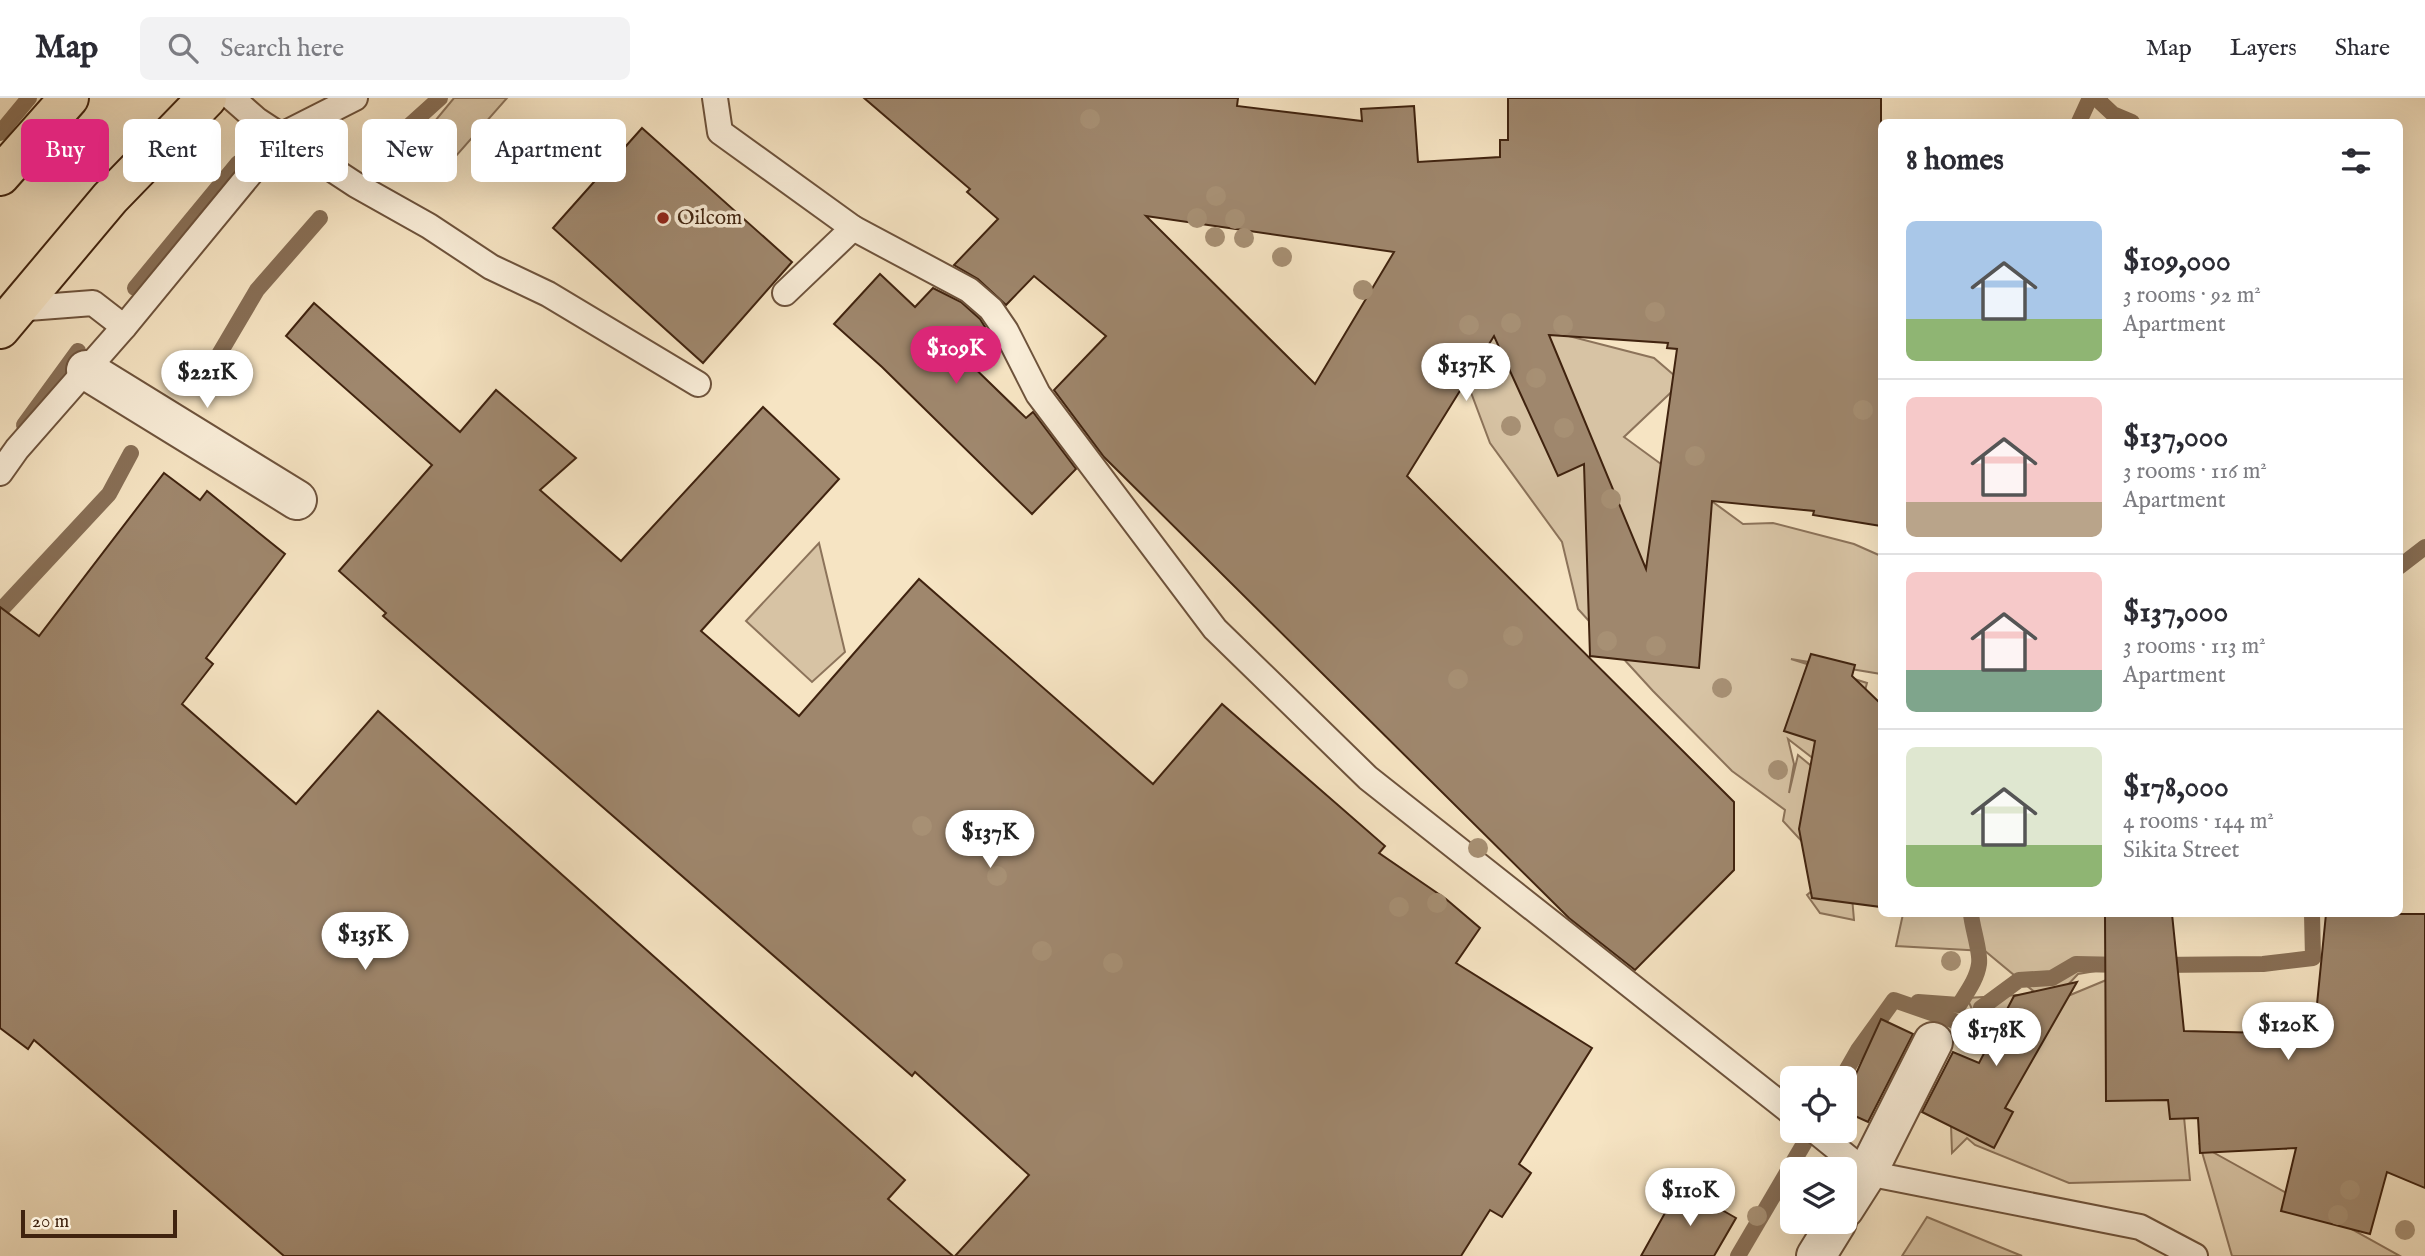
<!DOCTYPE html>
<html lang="en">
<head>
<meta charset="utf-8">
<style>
  :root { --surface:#fff; --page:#f2f2f3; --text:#2b2b33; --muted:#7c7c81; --line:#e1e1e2; --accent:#db2777 }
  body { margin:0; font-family:"IM FELL English",serif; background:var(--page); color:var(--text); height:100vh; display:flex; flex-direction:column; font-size:26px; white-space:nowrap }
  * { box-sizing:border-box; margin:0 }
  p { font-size:23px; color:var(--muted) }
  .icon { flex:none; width:38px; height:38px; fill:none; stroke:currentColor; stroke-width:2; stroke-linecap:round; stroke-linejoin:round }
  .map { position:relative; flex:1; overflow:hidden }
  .sheet { position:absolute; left:1878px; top:21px; width:525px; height:798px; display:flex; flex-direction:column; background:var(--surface); border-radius:10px; box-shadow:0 7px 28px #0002 }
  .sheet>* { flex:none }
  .guide { position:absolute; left:21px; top:21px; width:665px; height:63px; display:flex; gap:14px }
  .tools { position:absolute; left:1780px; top:968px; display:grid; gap:14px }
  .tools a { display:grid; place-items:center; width:77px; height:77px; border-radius:10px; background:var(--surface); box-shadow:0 7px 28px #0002; font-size:35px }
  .scale { position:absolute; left:21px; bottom:18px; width:156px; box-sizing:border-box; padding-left:7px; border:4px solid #40230f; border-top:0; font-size:19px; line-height:24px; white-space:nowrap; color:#40230f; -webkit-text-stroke:5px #f9edd8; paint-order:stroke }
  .price { position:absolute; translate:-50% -60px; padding:0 16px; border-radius:24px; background:#fff; color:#222; font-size:23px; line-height:46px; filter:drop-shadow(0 2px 4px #0008) }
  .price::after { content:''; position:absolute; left:50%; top:42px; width:21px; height:16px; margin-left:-10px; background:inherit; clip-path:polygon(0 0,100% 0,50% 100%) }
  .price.on { background:var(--accent); color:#fff }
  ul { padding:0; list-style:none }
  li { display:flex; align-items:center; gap:21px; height:175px; padding:0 28px }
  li+li { border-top:2px solid var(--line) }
  li span { display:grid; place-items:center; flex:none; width:196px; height:140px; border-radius:10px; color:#555 }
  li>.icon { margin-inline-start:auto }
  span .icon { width:84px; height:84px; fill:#fffc; stroke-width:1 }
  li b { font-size:30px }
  h2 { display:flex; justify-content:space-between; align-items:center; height:84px; padding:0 28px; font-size:30px }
  .chip { padding:0 24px; border-radius:10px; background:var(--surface); box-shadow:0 7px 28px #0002; font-size:24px; line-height:63px }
  .chip.on { background:var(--accent); color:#fff }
  header { display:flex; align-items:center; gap:42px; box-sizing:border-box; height:98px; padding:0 35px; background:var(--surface); border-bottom:2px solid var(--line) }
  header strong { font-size:33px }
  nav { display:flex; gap:38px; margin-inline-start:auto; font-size:24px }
  .search { width:490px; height:63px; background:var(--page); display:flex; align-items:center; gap:18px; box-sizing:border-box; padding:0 24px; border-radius:10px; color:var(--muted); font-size:26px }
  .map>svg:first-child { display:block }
</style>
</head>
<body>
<header>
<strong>Map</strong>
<div class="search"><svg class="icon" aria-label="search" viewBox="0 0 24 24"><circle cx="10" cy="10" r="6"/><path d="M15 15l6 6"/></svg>Search here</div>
<nav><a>Map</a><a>Layers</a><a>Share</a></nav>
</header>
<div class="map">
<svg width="2425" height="1158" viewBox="0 0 2425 1158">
  <rect width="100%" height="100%" fill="#f6e4c3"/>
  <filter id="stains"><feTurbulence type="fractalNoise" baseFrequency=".00286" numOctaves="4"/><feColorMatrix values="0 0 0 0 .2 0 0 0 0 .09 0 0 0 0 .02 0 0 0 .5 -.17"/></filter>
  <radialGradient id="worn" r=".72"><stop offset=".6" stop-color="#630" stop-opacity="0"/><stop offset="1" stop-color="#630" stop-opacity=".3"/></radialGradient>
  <g fill="#d7c3a4" stroke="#8c735a" stroke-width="2">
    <path d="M 454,0 L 507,0 L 456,58 L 425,35 Z"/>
    <path d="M 1437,204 L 1654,260 L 1682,284 L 1624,339 L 1743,426 L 1773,425 L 1854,446 L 1881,458 L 1881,576 L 1791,561 L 1867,585 L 1841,682 L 1788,641 L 1794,666 L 1789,695 L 1798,657 L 1843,694 L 1854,822 L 1820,815 L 1807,797 L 1832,776 L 1783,723 L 1785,712 L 1732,673 L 1653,593 L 1578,511 L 1562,444 L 1490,345 Z"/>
    <path d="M 819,445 L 845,554 L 812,584 L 746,523 Z"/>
    <path d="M 1903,816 L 2129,816 L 2132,867 L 2078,876 L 2051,905 L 2128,873 L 2173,903 L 2190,1082 L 2069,1085 L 1975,1047 L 1967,1040 L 1952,1055 L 1951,1027 L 2049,906 L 1985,853 L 1896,848 Z"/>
    <path d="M 2018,897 L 2035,917 L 2007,944 L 1974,916 L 1967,900 Z"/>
    <path d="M 2200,1047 L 2400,1158 L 2232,1158 Z"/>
    <path d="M 1927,1119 L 2022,1158 L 1902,1158 Z"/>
  </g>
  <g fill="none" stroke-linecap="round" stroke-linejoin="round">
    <g stroke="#886f56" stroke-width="16">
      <path d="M 2100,0 L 2099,3 L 2113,16 L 2132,24"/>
      <path d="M 2079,24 L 2090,0"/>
      <path d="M 0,35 L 29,0"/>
      <path d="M 389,46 L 440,0"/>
      <path d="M 135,190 L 238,65"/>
      <path d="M 211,270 L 257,192 L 320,120"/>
      <path d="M 24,327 L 78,253"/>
      <path d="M 2399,469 L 2425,449"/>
      <path d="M 0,513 L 109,396 L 131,355"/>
      <path d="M 2157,867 L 2263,866 L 2313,860 L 2312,816"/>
      <path d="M 1918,904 L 1959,907 C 1967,894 1977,881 1979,866 C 1981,855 1972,829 1971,816"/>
      <path d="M 1842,980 L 1858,952 L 1894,902 L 1969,928 L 1983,926 L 1981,910 L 2019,882 L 2052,880 L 2076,866 L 2124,867"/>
      <path d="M 1738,1158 L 1812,1032"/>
    </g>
  </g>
  <g fill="#9f876d" stroke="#40230f" stroke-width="2" fill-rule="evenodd">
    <path d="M 864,0 L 1238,0 L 1237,8 L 1362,23 L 1361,11 L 1414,8 L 1418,64 L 1500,59 L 1500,42 L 1508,42 L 1508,0 L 1881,0 L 1881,428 L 1813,417 L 1814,413 L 1712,403 L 1699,570 L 1590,558 L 1584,366 L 1558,378 L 1494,238 L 1407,378 L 1734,704 L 1734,772 L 1635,872 L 1569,820 L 1104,359 L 1054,292 L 1106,238 L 1034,178 L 1006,207 L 978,181 L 954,167 L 998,121 L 967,94 L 970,91 ZM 1146,118 L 1394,154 L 1315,286 ZM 1549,237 L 1668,245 L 1667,250 L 1677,251 L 1646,471 Z"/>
    <path d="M 642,30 L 792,164 L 703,265 L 553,130 Z"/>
    <path d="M 880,176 L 915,209 L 933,190 L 961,204 L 980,221 L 985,229 L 960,256 L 1026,320 L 1033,314 L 1076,371 L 1032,416 L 882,269 L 834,226 Z"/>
    <path d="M 314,205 L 460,334 L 496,292 L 576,360 L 540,392 L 621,463 L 763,309 L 839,381 L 701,533 L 799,618 L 919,481 L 1153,686 L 1222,606 L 1385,748 L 1379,755 L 1446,801 L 1480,830 L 1456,865 L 1592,950 L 1519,1066 L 1531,1075 L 1502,1119 L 1490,1112 L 1461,1158 L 955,1158 L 1029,1077 L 915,974 L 912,978 L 383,518 L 386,515 L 339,473 L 432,367 L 286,238 Z"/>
    <path d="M 164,375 L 200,402 L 207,393 L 285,456 L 206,560 L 213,566 L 182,606 L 296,706 L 378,613 L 905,1082 L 888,1101 L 953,1158 L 284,1158 L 34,942 L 28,951 L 0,930 L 0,509 L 39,538 Z"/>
    <path d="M 1811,556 L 1855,567 L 1852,578 L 1881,606 L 1881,809 L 1812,800 L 1799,731 L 1815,643 L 1784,633 Z"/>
    <path d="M 2105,816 L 2172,816 L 2184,933 L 2314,936 L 2326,816 L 2425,816 L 2425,1090 L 2387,1074 L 2370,1136 L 2281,1113 L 2296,1050 L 2200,1055 L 2198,1020 L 2170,1021 L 2168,1002 L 2106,1003 Z"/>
    <path d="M 2077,884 L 2005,1010 L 2013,1014 L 1994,1050 L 1922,1014 L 1953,954 L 1979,965 L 2014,898 Z"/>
    <path d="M 1881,921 L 1913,936 L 1868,1024 L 1844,1013 L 1844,1002 Z"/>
    <path d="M 1680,1088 L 1736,1120 L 1714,1158 L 1641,1158 Z"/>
  </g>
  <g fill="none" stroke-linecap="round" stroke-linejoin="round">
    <defs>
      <g id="service">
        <path d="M 232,0 L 257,22 L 356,87 L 429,128 L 491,169 L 548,196 L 698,286"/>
        <path d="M 715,0 L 720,34 L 853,130 L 785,195"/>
        <path d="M 853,130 L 969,192 L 991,211 L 1006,233 L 1038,296 L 1215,531 L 1368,680 L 1792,1015"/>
        <path d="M 15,211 L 93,205 L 124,229"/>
        <path d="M 0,375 L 17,351 L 124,229 L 282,37 L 355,0"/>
        <path d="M 1814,1032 L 1867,1075 L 2140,1129 L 2195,1158"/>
      </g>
      <g id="minor">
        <path d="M 86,272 L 297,402"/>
        <path d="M 1844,1111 L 1867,1075 L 1933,944"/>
        <path d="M 1816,1158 L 1837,1124"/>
      </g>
      <g id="primary">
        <path d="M 0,78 L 69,0"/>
        <path d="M 0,231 L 110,100 L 207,0"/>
      </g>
    </defs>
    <use href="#service" stroke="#6e533c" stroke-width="28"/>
    <use href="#minor" stroke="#6e533c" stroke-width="42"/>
    <use href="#primary" stroke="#40230f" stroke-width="42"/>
    <use href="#service" stroke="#f9edd8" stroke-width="24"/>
    <use href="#minor" stroke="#f9edd8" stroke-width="38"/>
    <use href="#primary" stroke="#f6e4c3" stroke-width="38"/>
  </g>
  <g fill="#a79074">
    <circle cx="1090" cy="21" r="10"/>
    <circle cx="1216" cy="98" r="10"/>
    <circle cx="1197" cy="120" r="10"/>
    <circle cx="1235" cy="121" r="10"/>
    <circle cx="1215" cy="139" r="10"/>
    <circle cx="1244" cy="140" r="10"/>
    <circle cx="1282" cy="159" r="10"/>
    <circle cx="1363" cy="192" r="10"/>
    <circle cx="1655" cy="214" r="10"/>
    <circle cx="1511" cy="225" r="10"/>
    <circle cx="1469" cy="227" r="10"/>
    <circle cx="1563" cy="227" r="10"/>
    <circle cx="1536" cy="280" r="10"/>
    <circle cx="1863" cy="312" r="10"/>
    <circle cx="1511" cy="328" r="10"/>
    <circle cx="1564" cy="330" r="10"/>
    <circle cx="1695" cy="358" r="10"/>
    <circle cx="1611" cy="401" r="10"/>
    <circle cx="1513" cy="538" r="10"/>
    <circle cx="1607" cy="543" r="10"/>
    <circle cx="1656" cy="548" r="10"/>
    <circle cx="1458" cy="581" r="10"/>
    <circle cx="1722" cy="590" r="10"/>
    <circle cx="1778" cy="672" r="10"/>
    <circle cx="922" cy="728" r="10"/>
    <circle cx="1478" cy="750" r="10"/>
    <circle cx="997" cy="778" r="10"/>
    <circle cx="1437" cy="805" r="10"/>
    <circle cx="1399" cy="809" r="10"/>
    <circle cx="1042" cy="853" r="10"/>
    <circle cx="1951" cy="863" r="10"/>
    <circle cx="1113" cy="865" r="10"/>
    <circle cx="2350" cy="1092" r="10"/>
    <circle cx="2338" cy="1117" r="10"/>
    <circle cx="1757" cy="1118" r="10"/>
    <circle cx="2405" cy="1132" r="10"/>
  </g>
  <circle fill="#8f2418" stroke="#f9edd8" stroke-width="2.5" cx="663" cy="120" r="7"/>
  <g text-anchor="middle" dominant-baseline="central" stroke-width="7" stroke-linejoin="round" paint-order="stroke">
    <g font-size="21" fill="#40230f" stroke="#f9edd8" text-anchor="start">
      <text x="677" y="120">Oilcom</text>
    </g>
  </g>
  <rect width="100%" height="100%" filter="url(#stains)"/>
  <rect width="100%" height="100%" fill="url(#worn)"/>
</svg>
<div class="tools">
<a><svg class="icon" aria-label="locate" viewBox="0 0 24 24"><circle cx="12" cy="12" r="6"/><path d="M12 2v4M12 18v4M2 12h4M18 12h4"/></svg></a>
<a><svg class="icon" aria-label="layers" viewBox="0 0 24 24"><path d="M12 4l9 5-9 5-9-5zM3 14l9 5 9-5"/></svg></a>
</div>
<div class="scale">20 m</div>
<b class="price on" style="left:956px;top:288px">$109K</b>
<b class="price" style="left:1466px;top:305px">$137K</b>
<b class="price" style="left:207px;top:312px">$221K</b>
<b class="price" style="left:990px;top:772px">$137K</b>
<b class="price" style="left:365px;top:874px">$135K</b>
<b class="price" style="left:2288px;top:964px">$120K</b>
<b class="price" style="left:1996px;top:970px">$178K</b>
<b class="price" style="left:1690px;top:1130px">$110K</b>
<div class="guide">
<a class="chip on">Buy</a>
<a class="chip">Rent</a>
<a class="chip">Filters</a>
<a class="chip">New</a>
<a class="chip">Apartment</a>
</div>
<section class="sheet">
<h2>8 homes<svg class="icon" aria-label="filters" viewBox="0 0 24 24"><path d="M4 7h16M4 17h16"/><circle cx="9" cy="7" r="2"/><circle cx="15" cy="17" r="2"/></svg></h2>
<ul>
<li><span style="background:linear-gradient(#a9c7e8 70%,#8fb573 0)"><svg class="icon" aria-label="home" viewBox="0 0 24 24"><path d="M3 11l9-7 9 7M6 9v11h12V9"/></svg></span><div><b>$109,000</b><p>3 rooms · 92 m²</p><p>Apartment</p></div></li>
<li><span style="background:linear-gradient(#f6c9c9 75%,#b9a48a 0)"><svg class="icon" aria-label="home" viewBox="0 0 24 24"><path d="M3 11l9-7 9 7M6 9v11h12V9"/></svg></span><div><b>$137,000</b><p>3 rooms · 116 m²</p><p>Apartment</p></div></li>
<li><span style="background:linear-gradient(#f6c9c9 70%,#7fa58c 0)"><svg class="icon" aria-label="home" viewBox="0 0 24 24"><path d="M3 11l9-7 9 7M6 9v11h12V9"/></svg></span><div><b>$137,000</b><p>3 rooms · 113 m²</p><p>Apartment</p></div></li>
<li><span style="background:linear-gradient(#dfe7d0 70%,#8fb573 0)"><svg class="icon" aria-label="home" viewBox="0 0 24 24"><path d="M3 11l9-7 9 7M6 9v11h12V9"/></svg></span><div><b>$178,000</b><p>4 rooms · 144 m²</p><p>Sikita Street</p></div></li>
</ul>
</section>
</div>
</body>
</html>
